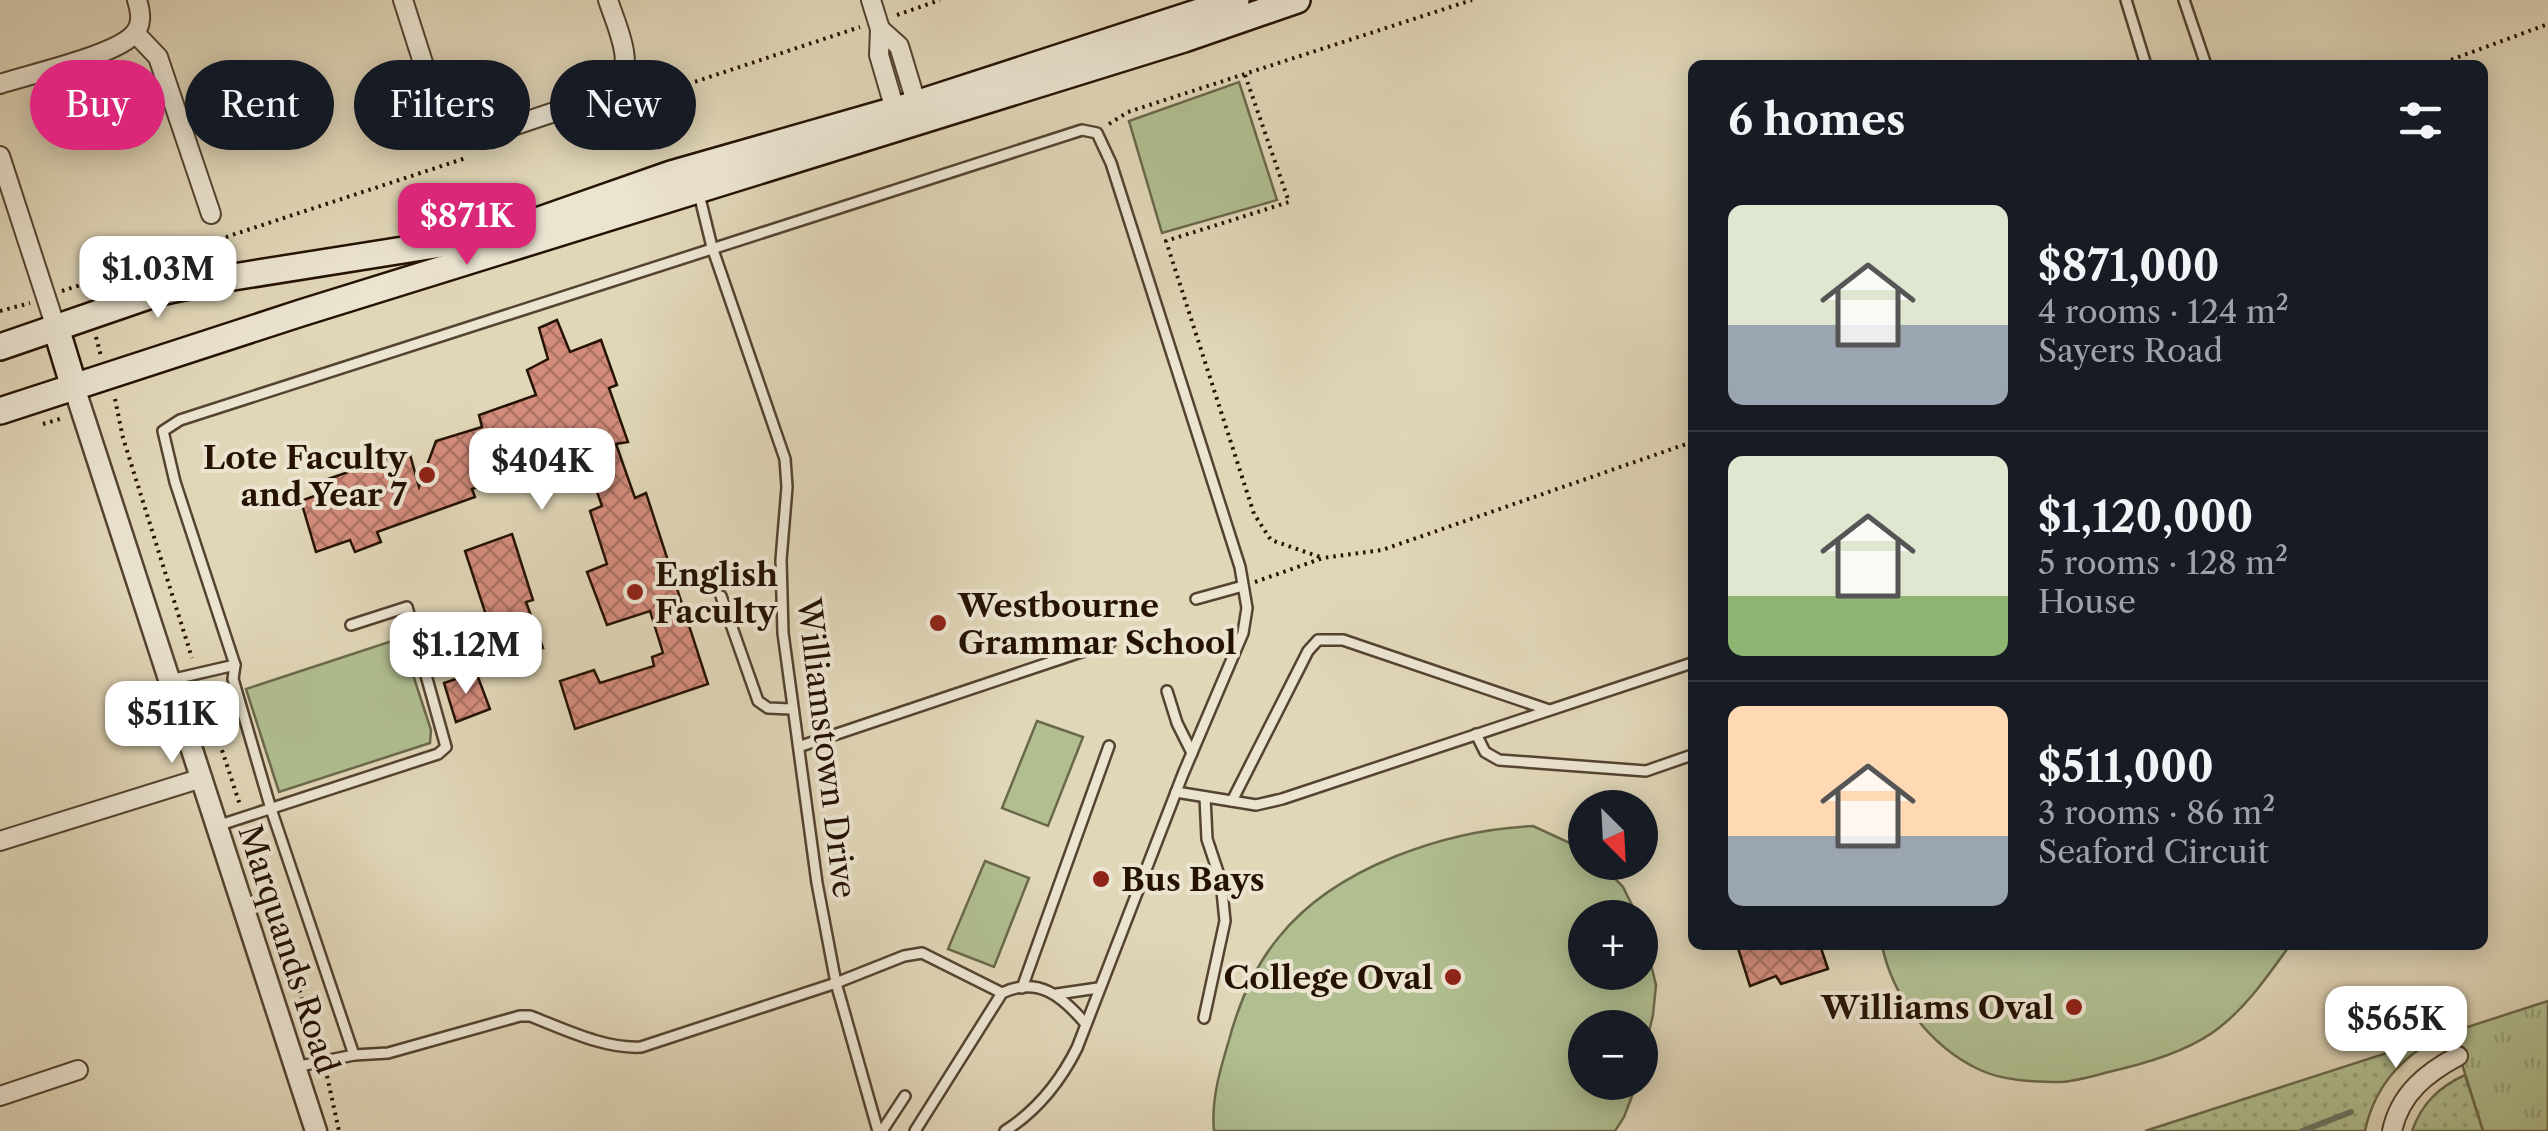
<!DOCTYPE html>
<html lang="en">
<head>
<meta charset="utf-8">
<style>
  :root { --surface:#171b24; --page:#20242c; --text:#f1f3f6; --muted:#9ea1a6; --line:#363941; --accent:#db2777 }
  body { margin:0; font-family:"Libre Caslon Text",serif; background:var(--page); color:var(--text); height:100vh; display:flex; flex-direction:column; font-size:38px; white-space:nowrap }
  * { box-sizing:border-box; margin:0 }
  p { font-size:32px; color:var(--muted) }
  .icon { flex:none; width:55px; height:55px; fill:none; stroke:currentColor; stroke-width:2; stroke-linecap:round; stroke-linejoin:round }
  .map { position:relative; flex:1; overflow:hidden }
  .panel { position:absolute; left:1688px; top:60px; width:800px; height:890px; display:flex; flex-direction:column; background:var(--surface); border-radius:15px; box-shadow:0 5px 25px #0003 }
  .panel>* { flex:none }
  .guide { position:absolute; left:30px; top:60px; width:950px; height:90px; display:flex; gap:20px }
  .needle { width:65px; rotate:156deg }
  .tools { position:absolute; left:1568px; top:790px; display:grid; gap:20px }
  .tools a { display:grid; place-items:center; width:90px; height:90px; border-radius:50%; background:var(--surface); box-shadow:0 5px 25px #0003; font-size:50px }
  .price { position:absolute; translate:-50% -85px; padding:0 22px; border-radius:20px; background:#fff; color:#222; font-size:32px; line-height:65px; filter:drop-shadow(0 2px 5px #0008) }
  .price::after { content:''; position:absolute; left:50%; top:60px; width:30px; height:22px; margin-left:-15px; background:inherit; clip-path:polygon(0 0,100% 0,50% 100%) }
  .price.on { background:var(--accent); color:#fff }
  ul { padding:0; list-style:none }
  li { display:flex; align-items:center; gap:30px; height:250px; padding:0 40px }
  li+li { border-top:2px solid var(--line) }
  li span { display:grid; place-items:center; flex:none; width:280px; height:200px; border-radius:15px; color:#555 }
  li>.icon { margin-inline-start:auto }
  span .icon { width:120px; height:120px; fill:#fffc; stroke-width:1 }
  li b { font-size:42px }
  h2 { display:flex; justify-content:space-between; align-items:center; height:120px; padding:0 40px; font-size:42px }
  .tag { padding:0 35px; border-radius:45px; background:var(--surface); box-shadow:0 5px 25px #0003; font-size:35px; line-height:90px }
  .tag.on { background:var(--accent); color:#fff }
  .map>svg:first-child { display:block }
</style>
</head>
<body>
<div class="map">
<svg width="2548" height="1131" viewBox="0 0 2548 1131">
  <defs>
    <pattern id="grass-tufts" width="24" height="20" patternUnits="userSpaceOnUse" patternTransform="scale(2.5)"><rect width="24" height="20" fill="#b0be90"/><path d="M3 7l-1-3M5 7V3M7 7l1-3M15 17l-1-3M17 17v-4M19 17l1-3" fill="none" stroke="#97a27b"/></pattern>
    <pattern id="park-dots" width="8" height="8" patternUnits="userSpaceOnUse" patternTransform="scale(2.5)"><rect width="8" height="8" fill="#b0be90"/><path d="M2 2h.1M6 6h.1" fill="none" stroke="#97a27b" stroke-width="1.8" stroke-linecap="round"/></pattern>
    <pattern id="building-cross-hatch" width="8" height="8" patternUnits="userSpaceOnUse" patternTransform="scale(2.5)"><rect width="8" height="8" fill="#d48d7d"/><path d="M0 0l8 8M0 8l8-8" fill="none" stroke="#ac7264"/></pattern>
  </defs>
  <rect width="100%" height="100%" fill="#e0d6b8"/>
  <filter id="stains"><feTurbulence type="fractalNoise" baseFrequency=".002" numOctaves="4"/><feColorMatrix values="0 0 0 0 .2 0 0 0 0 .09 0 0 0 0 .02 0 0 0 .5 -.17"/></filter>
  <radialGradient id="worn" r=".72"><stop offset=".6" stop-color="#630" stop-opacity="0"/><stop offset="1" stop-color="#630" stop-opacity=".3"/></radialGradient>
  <path fill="url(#grass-tufts)" stroke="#6a684a" stroke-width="2.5" d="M 2548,1001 L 2548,1131 L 2483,1131 L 2452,1032 Z"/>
  <g fill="url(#park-dots)" stroke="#6a684a" stroke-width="2.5">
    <path d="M 2452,1032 C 2407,1050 2375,1083 2365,1131 L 2145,1131 Z"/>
    <path d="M 2465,1075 L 2483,1131 L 2412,1131 C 2422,1103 2439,1087 2465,1075 Z"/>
  </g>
  <g fill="#b0be90" stroke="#6a684a" stroke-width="2.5">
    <path d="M 1239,82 L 1277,200 L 1162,233 L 1129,121 Z"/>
    <path d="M 401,638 L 431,730 L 430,743 L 279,792 L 246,689 Z"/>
    <path d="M 1037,721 L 1083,737 L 1048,826 L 1002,808 Z"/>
    <path d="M 1533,826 L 1585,850 L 1585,862 L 1600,863 L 1623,887 L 1638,917 L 1585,918 L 1585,972 L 1640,972 L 1640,922 L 1641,924 L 1656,985 L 1653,1015 L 1640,1070 L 1640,1028 L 1585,1028 L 1585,1082 L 1637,1083 L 1624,1117 L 1615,1131 L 1214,1131 C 1211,1100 1220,1070 1229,1040 C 1239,1003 1254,967 1279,937 C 1335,867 1446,830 1533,826 Z"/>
    <path d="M 985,861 L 1029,878 L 994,967 L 948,949 Z"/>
    <path d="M 1882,945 L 2290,945 C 2269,974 2248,1005 2220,1027 C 2193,1049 2154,1061 2121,1069 C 2102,1073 2081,1081 2061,1082 C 2035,1082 2002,1081 1978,1069 C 1930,1046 1892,996 1882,945 Z"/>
  </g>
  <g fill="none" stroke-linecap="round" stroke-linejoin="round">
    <path stroke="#687766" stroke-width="6" d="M 2302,1131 L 2351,1112"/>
  </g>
  <g fill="url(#building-cross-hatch)" stroke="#251203" stroke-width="2.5">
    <path d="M 557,320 L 570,352 L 601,340 L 617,385 L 609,388 L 628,442 L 616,444 L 635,498 L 646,493 L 708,684 L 575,729 L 560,681 L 594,670 L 600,683 L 654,666 L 652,657 L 663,653 L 650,611 L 607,625 L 587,572 L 607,564 L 590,511 L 602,506 L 585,457 L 573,461 L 565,437 L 521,462 L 526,471 L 472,489 L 475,497 L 377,532 L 381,542 L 355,552 L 350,540 L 316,552 L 301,501 L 333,489 L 328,479 L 409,451 L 419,487 L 436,441 L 482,427 L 479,415 L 536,395 L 527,370 L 548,359 L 539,328 Z"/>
    <path d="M 512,534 L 533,600 L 526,602 L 543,648 L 506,660 L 491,614 L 486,615 L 465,551 Z"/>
    <path d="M 476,672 L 490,709 L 456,722 L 444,683 Z"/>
    <path d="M 1737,945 L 1820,945 L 1828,969 L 1781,984 L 1776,976 L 1750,986 Z"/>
  </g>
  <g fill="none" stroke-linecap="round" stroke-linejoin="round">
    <defs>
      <g id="service">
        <path d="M 2126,0 L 2146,65"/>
        <path d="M 2184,0 L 2206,65"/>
        <path d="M 698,190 L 712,247 L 785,459 L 787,487 L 781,560 L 783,633 L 817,883 L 836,983 L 904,956 L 922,953 L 1002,993"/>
        <path d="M 721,596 L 758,701 L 768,708 L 791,709"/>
        <path d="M 1196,599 L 1243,586"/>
        <path d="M 170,680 L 235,665"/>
        <path d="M 1167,691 L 1177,723 L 1192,753"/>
        <path d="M 1476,734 L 1485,752 L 1499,760 L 1646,771 L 1692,755"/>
        <path d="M 801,746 L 1111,642"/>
        <path d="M 1176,792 L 1256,805 L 1282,799 L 1692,663"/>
        <path d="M 1232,801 L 1308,651 L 1318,640 L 1343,640 L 1549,710"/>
        <path d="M 217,826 L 438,754 L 446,747 L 407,607 L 351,625"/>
        <path d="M 1022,988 L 1109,746"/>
        <path d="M 1057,994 L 1098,988"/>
        <path d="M 1204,1018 L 1225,921 L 1221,881 L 1207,839 L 1205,797"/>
        <path d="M 295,1067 L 354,1055"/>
        <path d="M 878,1131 L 836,983 L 641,1047 C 604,1049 564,1029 530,1016 L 520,1016 L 388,1053 L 354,1055 L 271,809 L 233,679 L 235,665 L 175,482 L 163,431 L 180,420 L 211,410 L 1082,130 L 1097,133 L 1111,163 L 1240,567 L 1247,608 L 1243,633 L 1183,774 L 1077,1048 C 1060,1082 1038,1110 1005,1131"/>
        <path d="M 882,1131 L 905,1096"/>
        <path d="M 915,1131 L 1002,993 C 1038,976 1062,996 1085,1023"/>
      </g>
      <g id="minor">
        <path d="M 403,0 L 442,122 L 452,135 L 480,137 L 617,91 C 635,62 618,30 608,0"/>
        <path d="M 871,0 L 880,29 L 879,55 L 898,120"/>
        <path d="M 880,29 L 899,46 L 919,112"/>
        <path d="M 136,34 L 158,57 L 211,214"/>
        <path d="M 0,84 C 31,74 111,56 132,36 C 143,26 141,13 137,0"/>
        <path d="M 0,156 L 56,328"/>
        <path d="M 0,841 L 202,778"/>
        <path d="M 0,1096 L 78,1070"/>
        <path d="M 2392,1131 C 2400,1094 2426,1073 2458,1056"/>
      </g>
      <path id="tertiary" d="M 74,387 L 316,1131"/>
      <g id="secondary">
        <path d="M 56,328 L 74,387"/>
        <path d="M 0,347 L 160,292 L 227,278 L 466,240 L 511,230 L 671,174 L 916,104 L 1236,0"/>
        <path d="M 0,411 L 301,313 L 1184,39 L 1297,0"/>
      </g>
    </defs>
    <use href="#service" stroke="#544330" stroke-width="14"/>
    <use href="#minor" stroke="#544330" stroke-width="22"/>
    <use href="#tertiary" stroke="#544330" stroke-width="25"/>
    <use href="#secondary" stroke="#251203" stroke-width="30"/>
    <g stroke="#251203" stroke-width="4" stroke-dasharray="2.5 5" stroke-linecap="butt">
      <path d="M 897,15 L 940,0"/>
      <path d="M 2437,65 L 2548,24"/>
      <path d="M 1245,75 L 1289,202 L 1166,241 L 1254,514 L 1271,540 L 1323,558"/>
      <path d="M 631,103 L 860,27"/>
      <path d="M 1109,124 L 1128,112 L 1472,0"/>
      <path d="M 62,291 L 466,158"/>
      <path d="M 0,311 L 30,303"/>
      <path d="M 96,337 L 101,356"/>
      <path d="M 115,399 L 123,438 L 192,658"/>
      <path d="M 43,424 L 63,418"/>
      <path d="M 1255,582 L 1323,558 L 1382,550 L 1692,442"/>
      <path d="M 201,686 L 240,805"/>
      <path d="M 249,833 L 318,1048"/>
      <path d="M 327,1076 L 339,1131"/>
    </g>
    <use href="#service" stroke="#ebe4d1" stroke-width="9"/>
    <use href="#minor" stroke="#ebe4d1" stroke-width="18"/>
    <use href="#tertiary" stroke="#ebe4d1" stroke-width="20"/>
    <use href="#secondary" stroke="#ebe4d1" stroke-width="25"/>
  </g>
  <g fill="#8f2418" stroke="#ebe4d1" stroke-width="4">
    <circle cx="427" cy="475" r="10"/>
    <circle cx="635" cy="592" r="10"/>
    <circle cx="938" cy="623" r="10"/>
    <circle cx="1101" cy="879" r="10"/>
    <circle cx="1453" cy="977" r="10"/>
    <circle cx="2074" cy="1007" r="10"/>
  </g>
  <g text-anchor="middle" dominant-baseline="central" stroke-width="8" stroke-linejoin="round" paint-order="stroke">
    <g font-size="32" font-weight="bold" fill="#251203" stroke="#ebe4d1" text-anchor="end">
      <text x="407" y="457">Lote Faculty<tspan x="407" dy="37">and Year 7</tspan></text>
      <text x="655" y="574" text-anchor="start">English<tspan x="655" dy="37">Faculty</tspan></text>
      <text x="958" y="605" text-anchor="start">Westbourne<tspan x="958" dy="37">Grammar School</tspan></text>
      <text x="1121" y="879" text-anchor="start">Bus Bays</text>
      <text x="1433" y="977">College Oval</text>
      <text x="2054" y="1007">Williams Oval</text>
    </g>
    <g font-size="32" fill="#251203" stroke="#ebe4d1">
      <text transform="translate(827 748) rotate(83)">Williamstown Drive</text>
      <text transform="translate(289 949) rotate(72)">Marquands Road</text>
    </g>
  </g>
  <rect width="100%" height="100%" filter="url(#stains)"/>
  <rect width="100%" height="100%" fill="url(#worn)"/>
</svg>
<div class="tools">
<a><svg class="needle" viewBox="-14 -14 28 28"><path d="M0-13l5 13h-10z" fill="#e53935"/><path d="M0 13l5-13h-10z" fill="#9ea1a6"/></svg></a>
<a>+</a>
<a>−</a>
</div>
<b class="price on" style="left:467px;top:268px">$871K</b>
<b class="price" style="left:158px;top:321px">$1.03M</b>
<b class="price" style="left:542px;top:513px">$404K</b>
<b class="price" style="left:466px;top:697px">$1.12M</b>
<b class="price" style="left:172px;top:766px">$511K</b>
<b class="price" style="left:2396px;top:1071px">$565K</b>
<div class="guide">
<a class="tag on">Buy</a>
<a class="tag">Rent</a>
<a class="tag">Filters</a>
<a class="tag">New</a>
</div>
<section class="panel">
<h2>6 homes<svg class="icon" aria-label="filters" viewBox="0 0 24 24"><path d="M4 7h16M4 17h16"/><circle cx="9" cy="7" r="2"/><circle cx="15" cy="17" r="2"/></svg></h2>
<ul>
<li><span style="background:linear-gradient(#dfe7d0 60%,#9aa5b1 0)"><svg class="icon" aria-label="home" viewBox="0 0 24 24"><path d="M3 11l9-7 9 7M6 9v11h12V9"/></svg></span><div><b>$871,000</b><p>4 rooms · 124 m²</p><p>Sayers Road</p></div></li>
<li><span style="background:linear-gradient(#dfe7d0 70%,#8fb573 0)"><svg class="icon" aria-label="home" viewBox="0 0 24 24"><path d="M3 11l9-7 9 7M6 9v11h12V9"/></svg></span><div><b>$1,120,000</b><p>5 rooms · 128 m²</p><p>House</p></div></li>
<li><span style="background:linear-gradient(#ffd9b3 65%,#9aa5b1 0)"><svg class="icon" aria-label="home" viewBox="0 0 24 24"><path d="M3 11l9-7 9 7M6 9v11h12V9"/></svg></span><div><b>$511,000</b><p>3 rooms · 86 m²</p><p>Seaford Circuit</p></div></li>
</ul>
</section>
</div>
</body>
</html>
